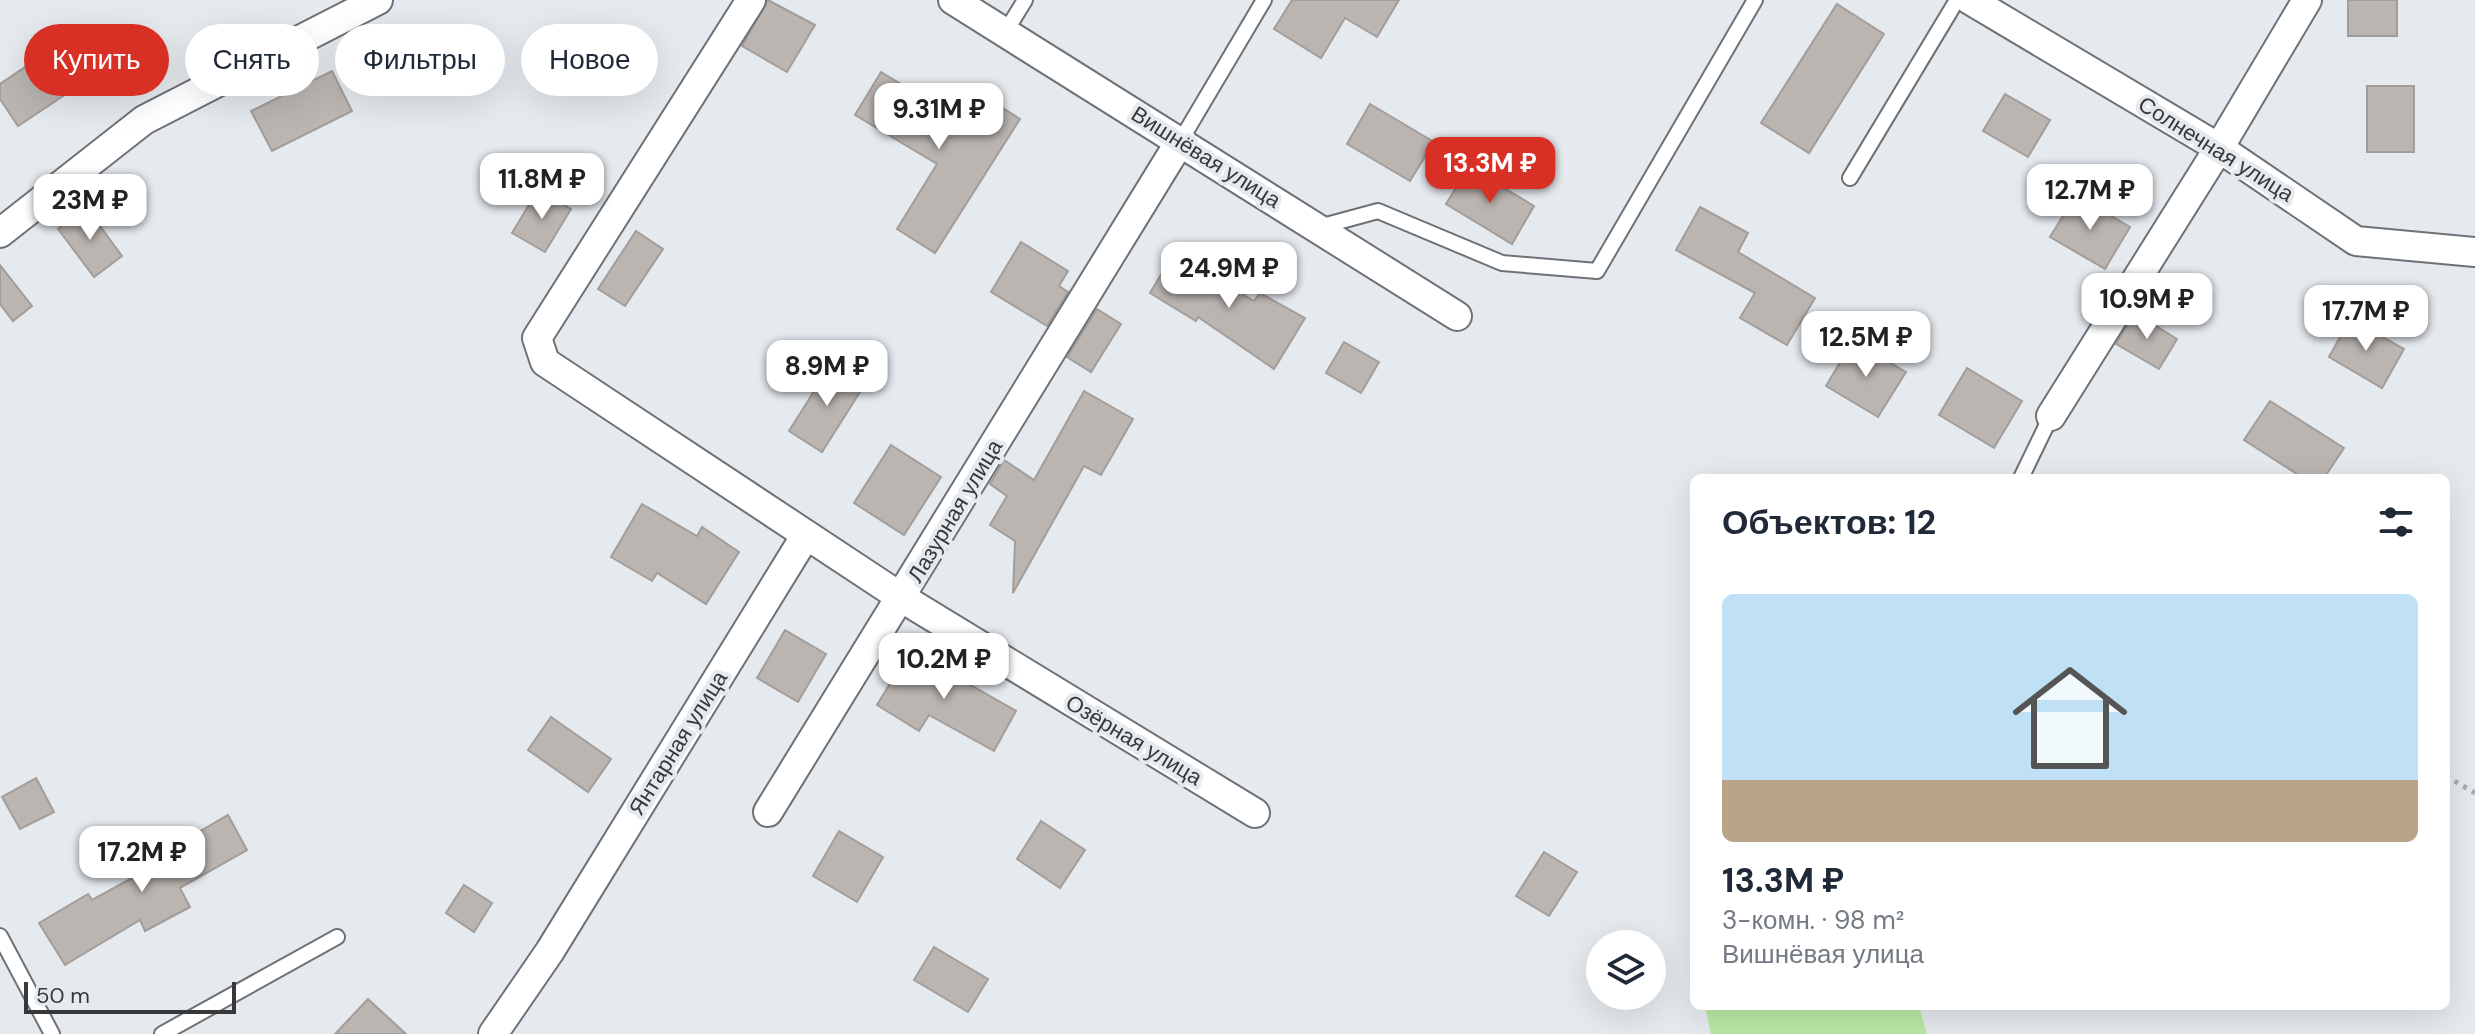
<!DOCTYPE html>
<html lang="ru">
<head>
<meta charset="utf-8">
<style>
  :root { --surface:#fff; --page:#f2f2f3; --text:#1f2937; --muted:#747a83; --line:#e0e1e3; --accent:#d93025 }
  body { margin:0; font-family:"DM Sans",sans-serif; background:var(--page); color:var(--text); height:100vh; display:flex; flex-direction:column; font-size:30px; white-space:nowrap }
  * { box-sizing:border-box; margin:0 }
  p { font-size:26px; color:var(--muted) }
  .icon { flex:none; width:44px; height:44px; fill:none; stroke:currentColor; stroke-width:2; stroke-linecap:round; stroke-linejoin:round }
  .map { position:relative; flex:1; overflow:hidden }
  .panel { position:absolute; left:1690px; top:474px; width:760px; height:536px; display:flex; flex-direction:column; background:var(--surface); border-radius:12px; box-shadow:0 8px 32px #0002 }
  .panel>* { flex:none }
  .top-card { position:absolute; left:24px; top:24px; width:760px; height:72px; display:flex; gap:16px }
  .controls { position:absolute; left:1586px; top:930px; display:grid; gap:16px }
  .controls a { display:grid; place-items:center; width:80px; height:80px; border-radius:50%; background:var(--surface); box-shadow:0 8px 32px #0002; font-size:40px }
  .scale { position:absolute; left:24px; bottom:20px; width:212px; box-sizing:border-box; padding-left:8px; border:4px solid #36383a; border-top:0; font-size:22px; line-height:28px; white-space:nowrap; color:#36383a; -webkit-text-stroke:6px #e5eaef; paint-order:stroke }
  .price { position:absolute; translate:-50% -68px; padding:0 18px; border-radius:16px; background:#fff; color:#222; font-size:26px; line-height:52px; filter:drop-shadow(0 2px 4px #0008) }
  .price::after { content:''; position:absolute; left:50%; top:48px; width:24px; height:18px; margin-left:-12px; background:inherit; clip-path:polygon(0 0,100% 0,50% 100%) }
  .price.on { background:var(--accent); color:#fff }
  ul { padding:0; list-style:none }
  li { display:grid; align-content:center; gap:16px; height:424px; padding:0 32px }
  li+li { border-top:2px solid var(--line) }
  li span { display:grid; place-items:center; height:248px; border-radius:12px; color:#555 }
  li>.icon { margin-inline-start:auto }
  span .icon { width:144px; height:144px; fill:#fffc; stroke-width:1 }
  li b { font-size:34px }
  h2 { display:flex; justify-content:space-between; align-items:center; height:96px; padding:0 32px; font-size:34px }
  .tag { padding:0 28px; border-radius:36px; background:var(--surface); box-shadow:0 8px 32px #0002; font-size:28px; line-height:72px }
  .tag.on { background:var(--accent); color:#fff }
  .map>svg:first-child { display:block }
</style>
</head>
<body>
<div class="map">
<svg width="2475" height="1034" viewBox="0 0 2475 1034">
  <rect width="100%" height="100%" fill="#e5eaef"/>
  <path fill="#b8e9a6" d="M 1705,1006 L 1919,1006 L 1927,1034 L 1711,1034 Z"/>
  <g fill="#bbb5b1" stroke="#a39d9a" stroke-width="2">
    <path d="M 768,0 L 815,25 L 787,72 L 742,46 Z"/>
    <path d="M 1292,0 L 1399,0 L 1377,37 L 1345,18 L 1321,58 L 1274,29 Z"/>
    <rect x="2348" y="0" width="49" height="36"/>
    <path d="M 1837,4 L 1884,34 L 1809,153 L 1761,123 Z"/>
    <path d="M 422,38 L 454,59 L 432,93 L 400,72 Z"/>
    <path d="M 37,59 L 63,96 L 18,126 L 0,99 L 0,84 Z"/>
    <path d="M 332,71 L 352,111 L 272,151 L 251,111 Z"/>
    <path d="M 881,72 L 964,122 L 981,94 L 1020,119 L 935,253 L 897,229 L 937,164 L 855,115 Z"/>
    <rect x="2367" y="86" width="47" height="66"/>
    <path d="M 2005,94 L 2050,120 L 2028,157 L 1983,131 Z"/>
    <path d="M 1370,104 L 1434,142 L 1410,181 L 1347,144 Z"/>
    <path d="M 1469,167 L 1534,206 L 1512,244 L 1446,204 Z"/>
    <path d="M 538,190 L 571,209 L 545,252 L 512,233 Z"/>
    <path d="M 2076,195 L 2130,227 L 2105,269 L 2050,237 Z"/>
    <path d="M 86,207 L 122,256 L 94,277 L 58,229 Z"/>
    <path d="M 1700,207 L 1748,233 L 1738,252 L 1815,298 L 1787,345 L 1740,318 L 1755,293 L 1676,250 Z"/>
    <path d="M 636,231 L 663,249 L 625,306 L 598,289 Z"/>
    <path d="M 1021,242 L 1068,271 L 1059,286 L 1068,292 L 1047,326 L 991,292 Z"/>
    <path d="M 1174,253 L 1254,301 L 1260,293 L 1305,318 L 1274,369 L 1198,317 L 1196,321 L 1150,293 Z"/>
    <path d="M 0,265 L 32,306 L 13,321 L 0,304 Z"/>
    <path d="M 1097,309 L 1121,324 L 1091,372 L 1067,357 Z"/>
    <path d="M 2135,313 L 2177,339 L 2159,369 L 2116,344 Z"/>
    <path d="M 2350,319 L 2404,349 L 2382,388 L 2329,357 Z"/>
    <path d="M 1853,341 L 1906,372 L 1878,417 L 1826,386 Z"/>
    <path d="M 1344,342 L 1379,362 L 1361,393 L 1326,373 Z"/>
    <path d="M 832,363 L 865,384 L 822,452 L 789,431 Z"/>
    <path d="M 1967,368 L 2022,401 L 1994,448 L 1939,415 Z"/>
    <path d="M 1084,391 L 1133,419 L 1101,475 L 1084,466 L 1013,593 L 1015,541 L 990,525 L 1007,496 L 990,484 L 1004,460 L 1034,480 Z"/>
    <path d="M 2270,401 L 2344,448 L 2324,478 L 2303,478 L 2244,440 Z"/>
    <path d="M 891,445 L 941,477 L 904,535 L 854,503 Z"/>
    <path d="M 642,504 L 697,536 L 702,527 L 739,552 L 706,604 L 657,573 L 652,581 L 611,557 Z"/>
    <path d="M 785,630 L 826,654 L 798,702 L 757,678 Z"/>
    <path d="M 912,647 L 955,672 L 953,675 L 1016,711 L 994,751 L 929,715 L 919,731 L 877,705 Z"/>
    <path d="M 551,717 L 611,759 L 588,792 L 528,750 Z"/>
    <path d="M 36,778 L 54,812 L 20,829 L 2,797 Z"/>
    <path d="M 228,815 L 247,850 L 180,888 L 190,907 L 145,931 L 140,920 L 65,965 L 39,923 L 88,894 L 92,900 L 189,847 L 185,840 Z"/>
    <path d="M 1041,821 L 1085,850 L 1060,888 L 1017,859 Z"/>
    <path d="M 839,831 L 883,857 L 857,902 L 813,876 Z"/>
    <path d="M 1544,852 L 1577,872 L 1549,916 L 1516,896 Z"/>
    <path d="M 464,885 L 492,903 L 474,932 L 446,913 Z"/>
    <path d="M 934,947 L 988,979 L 968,1012 L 914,980 Z"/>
    <path d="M 368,999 L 406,1034 L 335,1034 Z"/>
  </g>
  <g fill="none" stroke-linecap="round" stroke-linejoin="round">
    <defs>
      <g id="service">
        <path d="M 1006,31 L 1025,0"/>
        <path d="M 1181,140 L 1264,0"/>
        <path d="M 1850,178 L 1957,0"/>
        <path d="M 1319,227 L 1378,211 L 1502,263 L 1597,271 L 1755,0"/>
        <path d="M 2021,478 L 2051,416"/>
        <path d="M 0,936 L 52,1034"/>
        <path d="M 162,1034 L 337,937"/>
      </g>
      <g id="minor">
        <path d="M 751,0 L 537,338 L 545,362 L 902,598 L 1255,813"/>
        <path d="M 953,0 L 1457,316"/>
        <path d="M 1970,0 L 2219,148 L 2356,241 L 2475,252"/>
        <path d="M 0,233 L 144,120 L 378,0"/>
        <path d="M 2051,416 L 2219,148 L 2307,0"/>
        <path d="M 768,812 L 1181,140"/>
        <path d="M 493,1034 L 550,951 L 806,535"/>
      </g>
    </defs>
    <use href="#service" stroke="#6e7277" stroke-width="18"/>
    <use href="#minor" stroke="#6e7277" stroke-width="32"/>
    <path stroke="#a8acb0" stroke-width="5" stroke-dasharray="4 6" stroke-linecap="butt" d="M 2446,776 L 2475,793"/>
    <use href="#service" stroke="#fff" stroke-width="14"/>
    <use href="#minor" stroke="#fff" stroke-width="28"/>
  </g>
  <g text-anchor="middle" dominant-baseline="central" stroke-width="8" stroke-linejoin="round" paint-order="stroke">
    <g font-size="22" fill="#36383a" stroke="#e5eaef">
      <text transform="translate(2216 149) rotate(32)">Солнечная улица</text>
      <text transform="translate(1206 157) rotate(32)">Вишнёвая улица</text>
      <text transform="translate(955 511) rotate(-59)">Лазурная улица</text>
      <text transform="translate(1134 740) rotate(31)">Озёрная улица</text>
      <text transform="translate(678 743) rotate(-58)">Янтарная улица</text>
    </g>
  </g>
</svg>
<div class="controls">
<a><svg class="icon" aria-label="layers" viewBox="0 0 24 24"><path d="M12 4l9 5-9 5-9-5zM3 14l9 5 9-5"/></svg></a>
</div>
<div class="scale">50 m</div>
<b class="price" style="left:939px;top:151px">9.31M ₽</b>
<b class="price on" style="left:1490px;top:205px">13.3M ₽</b>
<b class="price" style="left:542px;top:221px">11.8M ₽</b>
<b class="price" style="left:2090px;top:232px">12.7M ₽</b>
<b class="price" style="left:90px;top:242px">23M ₽</b>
<b class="price" style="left:1229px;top:310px">24.9M ₽</b>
<b class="price" style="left:2147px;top:341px">10.9M ₽</b>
<b class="price" style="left:2366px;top:353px">17.7M ₽</b>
<b class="price" style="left:1866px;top:379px">12.5M ₽</b>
<b class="price" style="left:827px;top:408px">8.9M ₽</b>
<b class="price" style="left:944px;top:701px">10.2M ₽</b>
<b class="price" style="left:142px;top:894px">17.2M ₽</b>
<div class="top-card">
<a class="tag on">Купить</a>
<a class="tag">Снять</a>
<a class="tag">Фильтры</a>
<a class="tag">Новое</a>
</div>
<section class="panel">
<h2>Объектов: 12<svg class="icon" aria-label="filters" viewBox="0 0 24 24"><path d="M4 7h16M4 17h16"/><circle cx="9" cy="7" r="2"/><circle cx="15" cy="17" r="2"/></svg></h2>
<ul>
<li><span style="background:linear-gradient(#bfe0f5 75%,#b9a48a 0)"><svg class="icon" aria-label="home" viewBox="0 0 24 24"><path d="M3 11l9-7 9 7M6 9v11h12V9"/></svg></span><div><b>13.3M ₽</b><p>3-комн. · 98 m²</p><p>Вишнёвая улица</p></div></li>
</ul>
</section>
</div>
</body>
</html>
